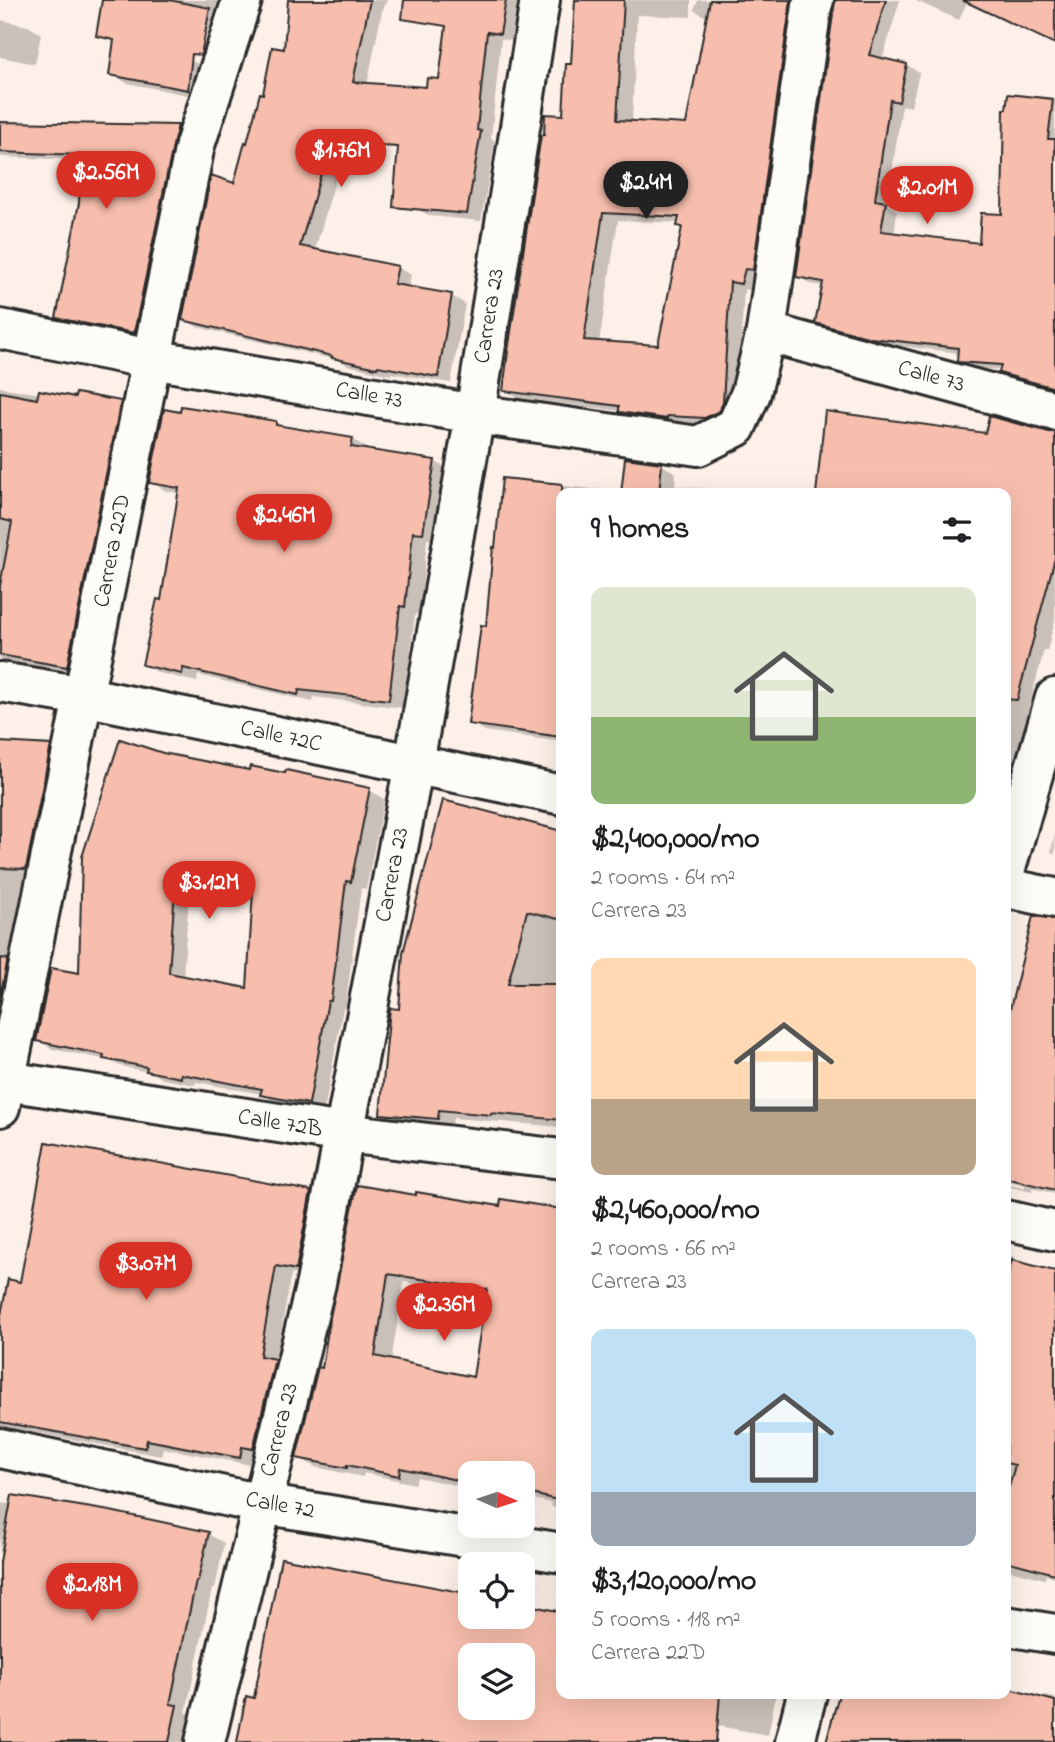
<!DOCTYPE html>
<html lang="en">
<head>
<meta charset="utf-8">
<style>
  :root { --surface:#fff; --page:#f6f6f6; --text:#202124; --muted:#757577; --accent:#d93025 }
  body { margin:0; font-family:"Indie Flower",sans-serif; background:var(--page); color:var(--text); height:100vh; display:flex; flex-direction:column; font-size:26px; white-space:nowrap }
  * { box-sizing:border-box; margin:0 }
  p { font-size:23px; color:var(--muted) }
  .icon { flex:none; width:38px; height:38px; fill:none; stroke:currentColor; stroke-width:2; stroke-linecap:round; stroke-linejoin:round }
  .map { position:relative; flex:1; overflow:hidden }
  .sheet { position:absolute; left:556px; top:488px; width:455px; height:1211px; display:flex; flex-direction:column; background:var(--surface); border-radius:14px; box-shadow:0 7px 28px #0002 }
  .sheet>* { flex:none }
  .needle { width:46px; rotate:93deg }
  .controls { position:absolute; left:458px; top:1461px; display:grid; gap:14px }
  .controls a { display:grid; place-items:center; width:77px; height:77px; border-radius:14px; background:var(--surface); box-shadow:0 7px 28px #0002; font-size:35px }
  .price { position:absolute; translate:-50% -60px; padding:0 16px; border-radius:24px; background:var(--accent); color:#fff; font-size:23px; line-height:46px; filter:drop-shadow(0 2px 4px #0008) }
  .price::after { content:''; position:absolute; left:50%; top:42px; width:21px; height:16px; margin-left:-10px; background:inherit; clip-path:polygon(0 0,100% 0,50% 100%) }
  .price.active { background:#222; color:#fff }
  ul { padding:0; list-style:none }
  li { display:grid; align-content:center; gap:14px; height:371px; padding:0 35px }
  li span { display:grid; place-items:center; height:217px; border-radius:14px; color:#555 }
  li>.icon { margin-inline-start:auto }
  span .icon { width:126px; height:126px; fill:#fffc; stroke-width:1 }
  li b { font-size:30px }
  h2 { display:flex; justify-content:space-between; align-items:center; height:84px; padding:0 35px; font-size:30px }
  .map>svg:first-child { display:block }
</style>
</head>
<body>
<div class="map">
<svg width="1055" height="1742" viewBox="0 0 1055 1742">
  <rect width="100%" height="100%" fill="#fcf0e8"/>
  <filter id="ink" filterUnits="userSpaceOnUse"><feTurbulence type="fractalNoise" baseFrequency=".0143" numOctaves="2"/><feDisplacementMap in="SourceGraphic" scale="14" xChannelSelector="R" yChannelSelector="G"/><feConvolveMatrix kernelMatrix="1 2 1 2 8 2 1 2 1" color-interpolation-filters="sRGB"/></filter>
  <g filter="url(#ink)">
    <g fill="#0003" fill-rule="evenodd">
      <path d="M 152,0 L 222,0 L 217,37 L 165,14 Z"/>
      <path d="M 290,0 L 387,0 L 382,11 L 367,85 L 387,93 L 380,152 L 344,150 L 315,250 L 397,267 L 411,275 L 408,288 L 452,296 L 465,304 L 451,383 L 391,373 L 391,375 L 347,365 L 341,361 L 197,327 L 184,319 L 235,186 L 248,145 L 286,52 Z"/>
      <path d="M 452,0 L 521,0 L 515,41 L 501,39 L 491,138 L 495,141 L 481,221 L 430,216 L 415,208 L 440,81 Z"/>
      <path d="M 576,0 L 691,0 L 691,17 L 637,15 L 632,123 L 688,126 L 708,18 L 694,10 L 698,0 L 795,0 L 775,50 L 776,51 L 786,37 L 800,44 L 756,291 L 744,289 L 737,412 L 720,425 L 681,423 L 681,426 L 635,420 L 620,411 L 519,398 L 505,390 L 565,116 L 573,66 ZM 618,220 L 679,223 L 684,227 L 659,347 L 599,343 Z"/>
      <path d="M 837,0 L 900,0 L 882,60 L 907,65 L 919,73 L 911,107 L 902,105 L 887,205 L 897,211 L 894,235 L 981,245 L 1004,216 L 1009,96 L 1055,101 L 1055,391 L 1013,379 L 1001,372 L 1001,370 L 971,368 L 959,361 L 960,353 L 885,344 L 829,329 L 817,322 L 824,286 L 810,284 L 798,276 Z"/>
      <path d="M 914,0 L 968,0 L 959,20 Z"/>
      <path d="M 0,20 L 28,26 L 41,34 L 35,64 L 0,57 Z"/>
      <path d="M 191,60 L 207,69 L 203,98 L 127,83 L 111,74 Z"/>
      <path d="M 0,124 L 178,127 L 189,133 L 146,339 L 69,323 L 58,317 L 81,203 L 82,160 L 2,157 L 0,156 Z"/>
      <path d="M 0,387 L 40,394 L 120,402 L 136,411 L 82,675 L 5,661 L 0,658 Z"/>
      <path d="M 276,423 L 284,428 L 352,439 L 367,448 L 367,451 L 434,461 L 449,470 L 438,541 L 427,539 L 420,614 L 415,614 L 404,708 L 314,697 L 313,702 L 198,675 L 197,682 L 159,673 L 144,664 L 163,602 L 180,493 L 166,491 L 151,482 Z"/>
      <path d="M 987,435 L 1055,436 L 1055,620 L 1047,651 L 1044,650 L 1025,722 L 1028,724 L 1006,820 L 1006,494 Z"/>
      <path d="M 662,465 L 676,473 L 675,486 L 761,494 L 562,494 L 562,742 L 485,731 L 470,723 L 488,628 L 503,480 L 623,492 Z"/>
      <path d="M 0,741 L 4,744 L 51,747 L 63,754 L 0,1061 Z"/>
      <path d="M 163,754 L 251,772 L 369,790 L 384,799 L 366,889 L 361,888 L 345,1009 L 343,1008 L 324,1112 L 277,1103 L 262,1094 L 196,1082 L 195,1085 L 163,1079 L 152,1073 L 120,1066 L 108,1060 L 52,1049 L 38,1040 L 81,975 ZM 189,896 L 254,898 L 249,990 L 183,977 Z"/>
      <path d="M 560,826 L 562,826 L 562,1127 L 453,1118 L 452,1127 L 396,1122 L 381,1113 L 400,1011 L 558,832 Z"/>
      <path d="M 1055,834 L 1055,854 L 1051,852 Z"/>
      <path d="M 1055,930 L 1055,1194 L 1032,1188 L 1032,1192 L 1006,1186 L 1006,1184 L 1024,1188 L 1025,1185 L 1006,1180 L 1006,1009 L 1012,1011 Z"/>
      <path d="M 358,1187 L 502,1208 L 562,1210 L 562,1512 L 551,1506 L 552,1503 L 523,1497 L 523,1474 L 471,1474 L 469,1488 L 417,1477 L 415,1484 L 364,1473 L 363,1477 L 315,1467 L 298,1457 L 323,1370 ZM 404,1282 L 487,1295 L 474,1379 L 391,1361 Z"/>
      <path d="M 310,1193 L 326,1202 L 312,1277 L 291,1274 L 276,1361 L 290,1369 L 256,1466 L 163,1448 L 161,1456 L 0,1426 L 0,1327 Z"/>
      <path d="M 1006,1253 L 1014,1257 L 1012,1263 L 1055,1273 L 1055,1577 L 1046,1575 L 1045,1579 L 1006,1569 Z"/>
      <path d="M 0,1503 L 208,1534 L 224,1543 L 215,1589 L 212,1589 L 186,1712 L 192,1716 L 187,1742 L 0,1742 Z"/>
      <path d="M 471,1617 L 523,1617 L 562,1694 L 776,1694 L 768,1735 L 707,1724 L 703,1742 L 238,1742 L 256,1700 ZM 471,1656 L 523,1656 L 523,1708 L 471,1708 Z"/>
      <path d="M 840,1694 L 1044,1700 L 1045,1696 L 1055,1698 L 1055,1742 L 828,1742 Z"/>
    </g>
    <g fill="#f7bead" stroke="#2b2b2b" stroke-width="2" fill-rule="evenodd">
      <path d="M 102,0 L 169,0 L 210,8 L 201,55 L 192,54 L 188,90 L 109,75 L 114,40 L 96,36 Z"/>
      <path d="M 288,0 L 370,0 L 353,82 L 426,87 L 427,78 L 439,79 L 446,26 L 402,19 L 404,0 L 506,0 L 500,34 L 487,32 L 477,130 L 481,131 L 467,214 L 393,207 L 398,147 L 330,143 L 300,246 L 398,266 L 394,284 L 452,294 L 438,377 L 378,366 L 377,368 L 332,358 L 332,356 L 182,320 L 211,175 L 234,183 L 245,142 L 247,143 L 260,93 L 263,94 L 272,47 L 284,49 Z"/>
      <path d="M 575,0 L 624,0 L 617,120 L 686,124 L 710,0 L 791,0 L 753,270 L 745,269 L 741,284 L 730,282 L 723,403 L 719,411 L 705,418 L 667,416 L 667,419 L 619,412 L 619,406 L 503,391 L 508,351 L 541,135 L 544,135 L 545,114 L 563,115 L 566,64 L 571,64 ZM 603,213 L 679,217 L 677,226 L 682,227 L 658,345 L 584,340 Z"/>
      <path d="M 835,0 L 886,0 L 869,55 L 907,64 L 899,102 L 890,100 L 875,200 L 886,202 L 881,231 L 979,243 L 981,213 L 1002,214 L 1004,109 L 1006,109 L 1008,94 L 1053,99 L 1048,139 L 1055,139 L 1055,388 L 999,373 L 1001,365 L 957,362 L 958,348 L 871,338 L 815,323 L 823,282 L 796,277 Z"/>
      <path d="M 962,0 L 1055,0 L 1055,44 Z"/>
      <path d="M 0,122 L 178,125 L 174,141 L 134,333 L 56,318 L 79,203 L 81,155 L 0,152 Z"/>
      <path d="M 39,390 L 75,397 L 76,393 L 121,401 L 67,667 L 0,655 L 0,586 L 12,522 L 0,519 L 0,392 L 37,399 Z"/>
      <path d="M 181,406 L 276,421 L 276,425 L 353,438 L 351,447 L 435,460 L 423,533 L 413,532 L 405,607 L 400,606 L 389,700 L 299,690 L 298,695 L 183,668 L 182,674 L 142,665 L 157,599 L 161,600 L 179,488 L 149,483 L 164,409 L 180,412 Z"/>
      <path d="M 825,411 L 985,433 L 989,416 L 1049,432 L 1055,432 L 1055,558 L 1017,700 L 1006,699 L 1006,494 L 816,494 Z"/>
      <path d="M 625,458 L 662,463 L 659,494 L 621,494 Z"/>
      <path d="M 502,478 L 562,484 L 562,737 L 468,724 L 481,625 L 486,626 L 493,547 L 495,548 Z"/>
      <path d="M 120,739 L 163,753 L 249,770 L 250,766 L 285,773 L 286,770 L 370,788 L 351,882 L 346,881 L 331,1001 L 328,1001 L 309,1104 L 260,1095 L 262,1089 L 181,1074 L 181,1078 L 146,1071 L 147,1067 L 103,1059 L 104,1055 L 36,1041 L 51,968 L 79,973 L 82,857 ZM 175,889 L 253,891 L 247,988 L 169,973 Z"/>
      <path d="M 0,742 L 51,745 L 26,869 L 0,868 Z"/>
      <path d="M 443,800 L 562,831 L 562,920 L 527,911 L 508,984 L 558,984 L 558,1023 L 562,1024 L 562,1120 L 491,1113 L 491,1115 L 439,1110 L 438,1119 L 380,1114 L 390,1008 L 399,1009 L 403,953 Z"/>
      <path d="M 1033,916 L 1055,919 L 1055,1190 L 1006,1178 L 1006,1025 Z"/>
      <path d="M 0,958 L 8,959 L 0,997 Z"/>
      <path d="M 46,1142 L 311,1191 L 296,1270 L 276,1266 L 260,1356 L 275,1359 L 253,1449 L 242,1447 L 240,1458 L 147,1440 L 145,1448 L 0,1422 L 0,1320 L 8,1279 L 20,1282 Z"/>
      <path d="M 357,1185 L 416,1195 L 416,1192 L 500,1206 L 501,1199 L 562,1209 L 562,1501 L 523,1492 L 523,1474 L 471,1474 L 471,1483 L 400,1468 L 399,1476 L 347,1465 L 347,1468 L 296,1458 L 318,1367 L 322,1368 L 330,1317 ZM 388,1274 L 487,1289 L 473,1377 L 375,1356 Z"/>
      <path d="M 1012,1260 L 1055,1271 L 1055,1574 L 1006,1561 L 1006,1498 L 1015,1465 L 1006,1463 L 1006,1282 Z"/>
      <path d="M 12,1495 L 110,1511 L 209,1532 L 198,1581 L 196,1581 L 170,1704 L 177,1705 L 169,1742 L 0,1742 L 0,1562 Z"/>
      <path d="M 281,1558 L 471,1594 L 471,1617 L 523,1617 L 523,1604 L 562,1612 L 562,1694 L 720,1694 L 716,1742 L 237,1742 L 246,1696 L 254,1698 ZM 471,1656 L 523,1656 L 523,1708 L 471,1708 Z"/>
      <path d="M 1006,1688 L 1055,1701 L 1055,1742 L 826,1742 L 839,1694 L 1006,1694 Z"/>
    </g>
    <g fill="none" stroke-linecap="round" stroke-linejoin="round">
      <defs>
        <g id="street">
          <path d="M 0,329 L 151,359 L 475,414 L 698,446 L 736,427 L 751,393 L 766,332 L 812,6 L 814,0"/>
          <path d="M 766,332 L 1055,411"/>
          <path d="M 0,682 L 83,696 L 562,795"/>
          <path d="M 1006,868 L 1055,698"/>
          <path d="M 1006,888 L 1055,898"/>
          <path d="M 0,1080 L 344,1133 L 562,1159"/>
          <path d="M 0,1107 L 195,145 L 242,0"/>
          <path d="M 1006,1220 L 1055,1231"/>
          <path d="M 0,1448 L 262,1504 L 562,1553"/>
          <path d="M 1006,1626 L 1055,1634"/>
          <path d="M 205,1742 L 316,1283 L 414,764 L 475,414 L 540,0"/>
          <path d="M 795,1742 L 807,1694"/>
        </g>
      </defs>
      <use href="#street" stroke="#2b2b2b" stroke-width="44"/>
      <use href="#street" stroke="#fdfcf7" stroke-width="38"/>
    </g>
  </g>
  <g text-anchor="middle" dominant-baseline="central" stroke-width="5" stroke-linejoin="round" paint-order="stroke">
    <g font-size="23" fill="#2b2b2b" stroke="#fdfcf7">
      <text transform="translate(490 316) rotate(-81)">Carrera 23</text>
      <text transform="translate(931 377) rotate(15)">Calle 73</text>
      <text transform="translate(369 396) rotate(10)">Calle 73</text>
      <text transform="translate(113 551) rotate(-79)">Carrera 22D</text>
      <text transform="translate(281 737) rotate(12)">Calle 72C</text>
      <text transform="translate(393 875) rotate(-79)">Carrera 23</text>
      <text transform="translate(280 1124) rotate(9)">Calle 72B</text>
      <text transform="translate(280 1430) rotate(-76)">Carrera 23</text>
      <text transform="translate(280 1506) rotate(10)">Calle 72</text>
    </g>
  </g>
</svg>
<div class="controls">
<a><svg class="needle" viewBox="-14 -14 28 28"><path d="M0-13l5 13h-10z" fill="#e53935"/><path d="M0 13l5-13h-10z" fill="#757577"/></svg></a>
<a><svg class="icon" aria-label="locate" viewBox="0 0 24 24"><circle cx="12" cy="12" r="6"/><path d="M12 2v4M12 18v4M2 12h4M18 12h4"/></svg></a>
<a><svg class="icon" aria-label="layers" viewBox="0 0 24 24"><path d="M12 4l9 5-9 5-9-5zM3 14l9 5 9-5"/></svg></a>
</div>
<b class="price" style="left:341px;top:189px">$1.76M</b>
<b class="price" style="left:106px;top:211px">$2.56M</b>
<b class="price active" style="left:646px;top:221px">$2.4M</b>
<b class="price" style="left:927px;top:226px">$2.01M</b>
<b class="price" style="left:284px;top:554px">$2.46M</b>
<b class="price" style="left:209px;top:921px">$3.12M</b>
<b class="price" style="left:146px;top:1302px">$3.07M</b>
<b class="price" style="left:444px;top:1343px">$2.36M</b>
<b class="price" style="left:92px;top:1623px">$2.18M</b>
<section class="sheet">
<h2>9 homes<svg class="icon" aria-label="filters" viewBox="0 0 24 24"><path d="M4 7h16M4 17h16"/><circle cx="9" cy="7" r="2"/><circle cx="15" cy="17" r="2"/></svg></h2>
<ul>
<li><span style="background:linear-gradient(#dfe7d0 60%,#8fb573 0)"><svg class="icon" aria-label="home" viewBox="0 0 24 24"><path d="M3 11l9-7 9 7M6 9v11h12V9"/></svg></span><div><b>$2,400,000/mo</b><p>2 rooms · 64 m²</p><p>Carrera 23</p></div></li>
<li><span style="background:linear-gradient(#ffd9b3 65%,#b9a48a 0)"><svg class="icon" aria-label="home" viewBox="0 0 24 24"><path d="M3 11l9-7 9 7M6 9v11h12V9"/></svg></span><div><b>$2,460,000/mo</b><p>2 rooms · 66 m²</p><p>Carrera 23</p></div></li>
<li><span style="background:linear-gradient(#bfe0f5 75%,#9aa5b1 0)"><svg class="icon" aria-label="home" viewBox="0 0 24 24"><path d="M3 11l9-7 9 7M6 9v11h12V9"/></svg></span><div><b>$3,120,000/mo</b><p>5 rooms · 118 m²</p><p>Carrera 22D</p></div></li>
</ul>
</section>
</div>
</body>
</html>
